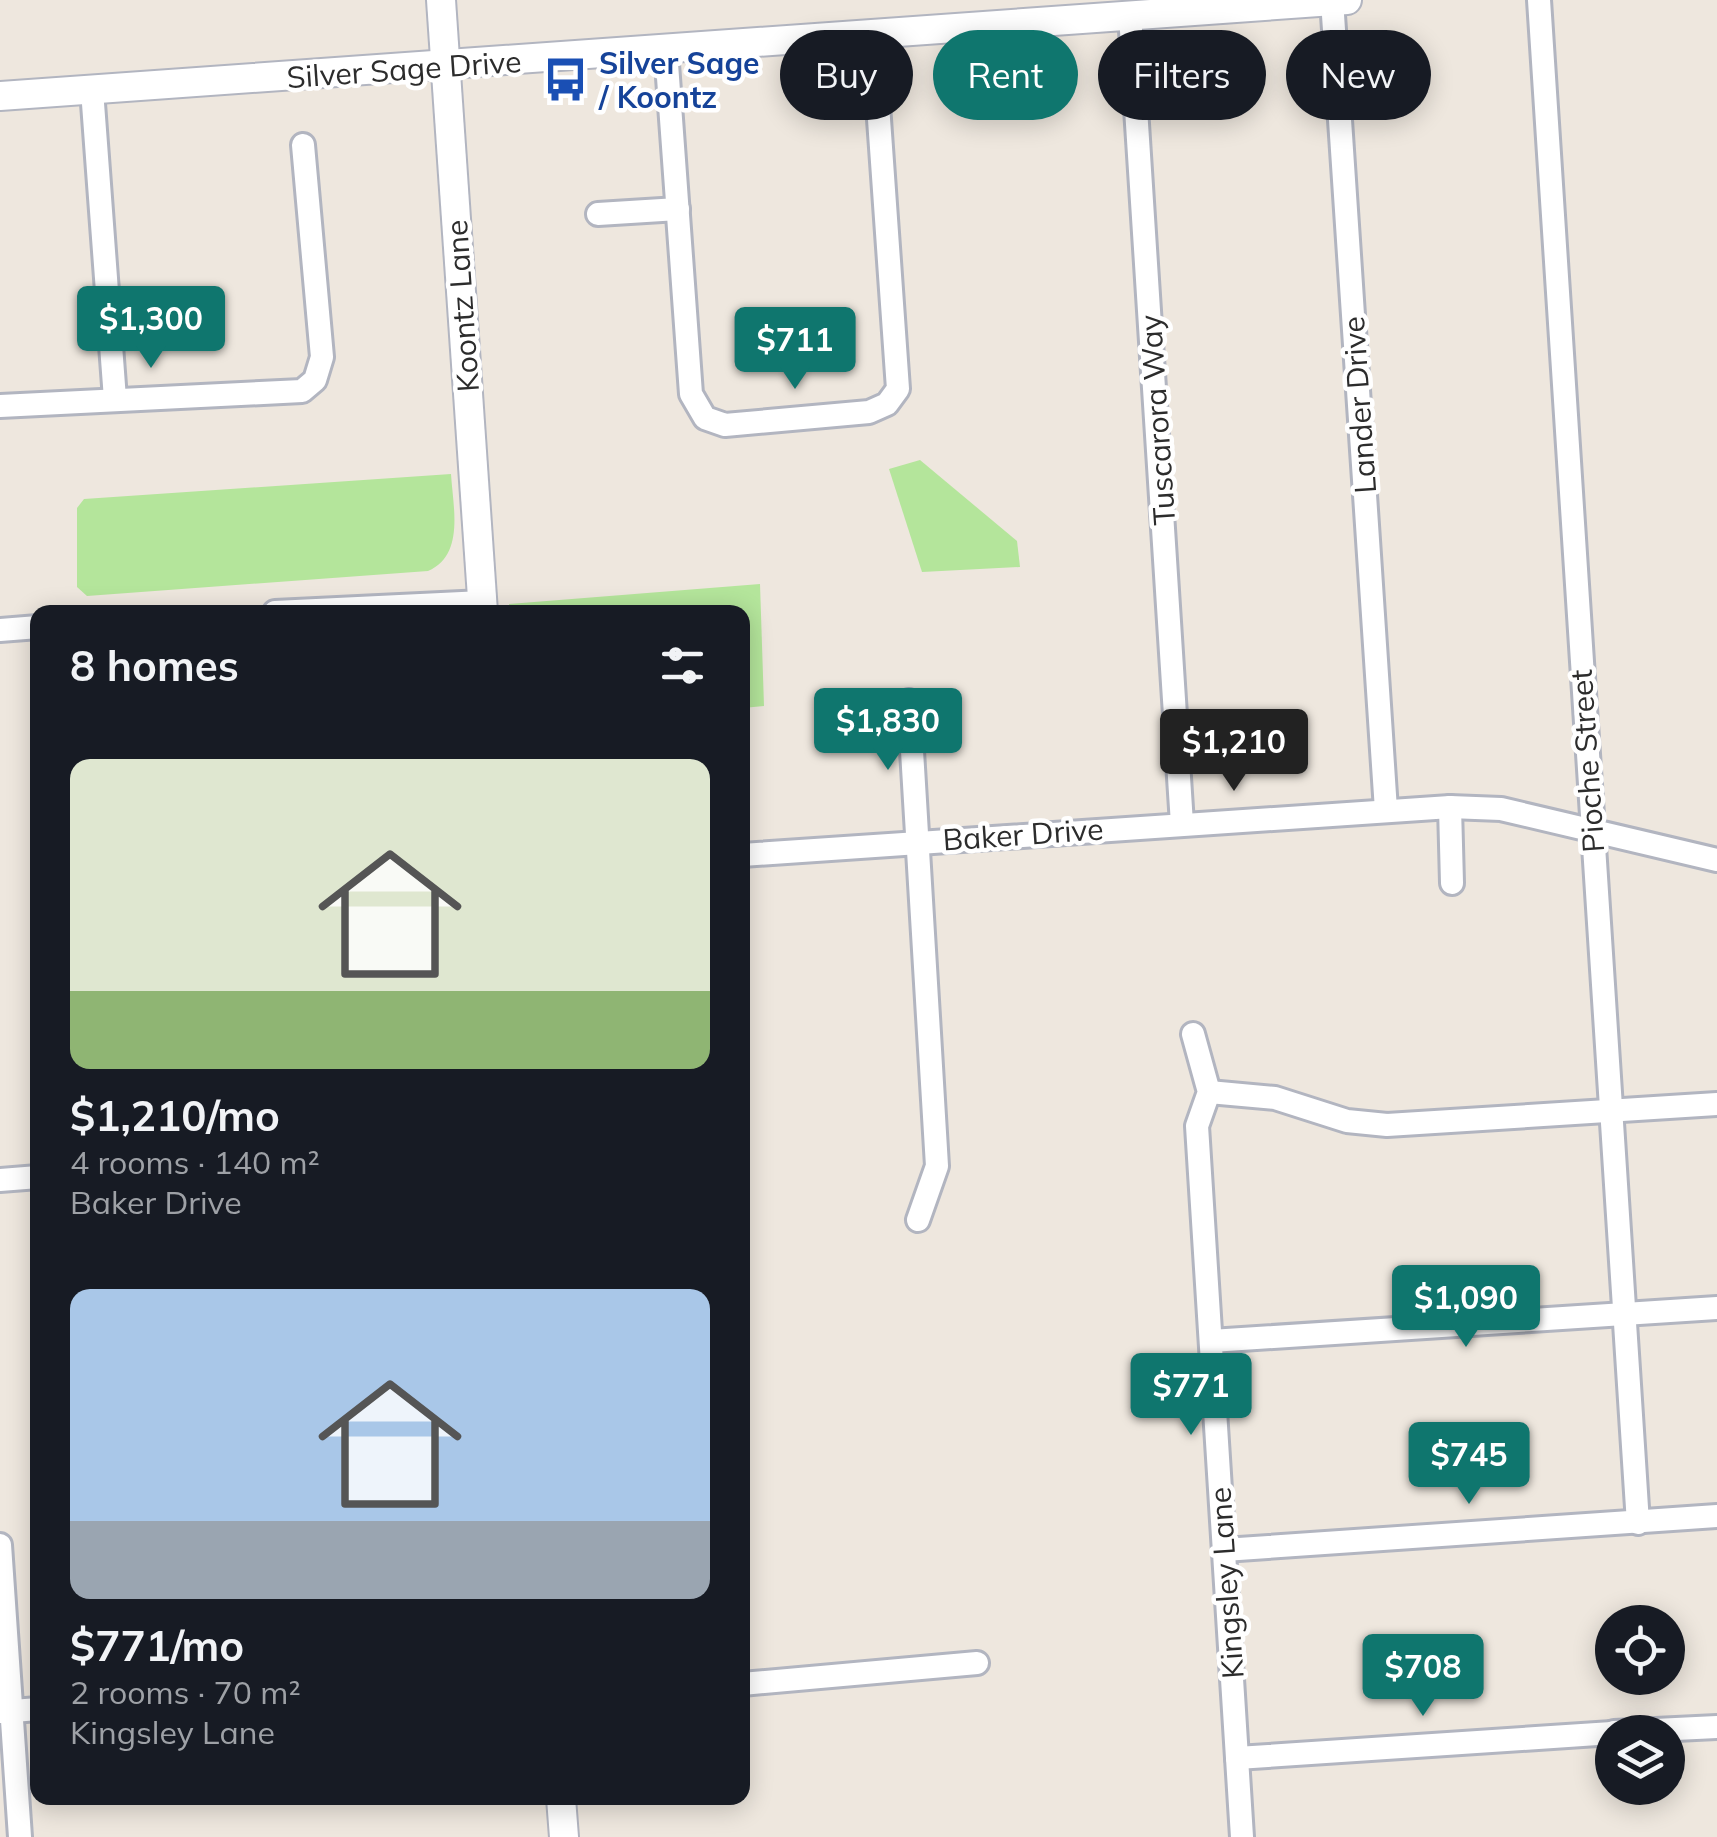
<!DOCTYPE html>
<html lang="en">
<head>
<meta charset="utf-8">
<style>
  :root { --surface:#171b24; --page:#242831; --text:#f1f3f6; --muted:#9ea1a6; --accent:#0f766e }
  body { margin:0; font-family:Mulish,sans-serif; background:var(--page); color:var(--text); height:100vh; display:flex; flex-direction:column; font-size:38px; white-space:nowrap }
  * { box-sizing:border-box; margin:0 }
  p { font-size:32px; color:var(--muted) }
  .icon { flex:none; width:55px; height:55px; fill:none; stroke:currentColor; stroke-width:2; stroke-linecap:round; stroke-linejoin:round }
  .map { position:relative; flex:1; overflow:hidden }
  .side { position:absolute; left:30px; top:605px; width:720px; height:1200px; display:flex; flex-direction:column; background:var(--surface); border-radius:20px; box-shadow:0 5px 25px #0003 }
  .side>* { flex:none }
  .hud { position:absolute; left:780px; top:30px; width:785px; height:90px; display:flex; gap:20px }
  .controls { position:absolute; left:1595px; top:1605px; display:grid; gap:20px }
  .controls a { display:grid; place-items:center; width:90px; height:90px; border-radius:50%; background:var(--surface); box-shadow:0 5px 25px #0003; font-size:50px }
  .price { position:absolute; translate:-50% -85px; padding:0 22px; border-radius:10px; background:var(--accent); color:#fff; font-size:32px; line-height:65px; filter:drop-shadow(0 2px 5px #0008) }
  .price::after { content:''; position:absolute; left:50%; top:60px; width:30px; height:22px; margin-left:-15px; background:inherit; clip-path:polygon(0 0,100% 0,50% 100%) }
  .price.selected { background:#222; color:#fff }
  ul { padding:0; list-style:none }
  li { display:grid; align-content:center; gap:20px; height:530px; padding:0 40px }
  li span { display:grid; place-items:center; height:310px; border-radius:20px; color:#555 }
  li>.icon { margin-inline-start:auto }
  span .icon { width:180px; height:180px; fill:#fffc; stroke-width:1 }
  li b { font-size:42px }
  h2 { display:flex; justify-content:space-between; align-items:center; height:120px; padding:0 40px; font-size:42px }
  .tag { padding:0 35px; border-radius:45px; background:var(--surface); box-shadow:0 5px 25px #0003; font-size:35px; line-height:90px }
  .tag.selected { background:var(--accent); color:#fff }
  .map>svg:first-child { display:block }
</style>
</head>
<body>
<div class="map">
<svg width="1717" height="1837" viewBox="0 0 1717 1837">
  <rect width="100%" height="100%" fill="#eee7de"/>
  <path fill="#e1dfe6" d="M 1030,68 L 1033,116 L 992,119 L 990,70 Z"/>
  <g fill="#b4e59b">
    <path d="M 920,460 L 1017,541 L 1020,567 L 922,572 L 889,469 Z"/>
    <path d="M 451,474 C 453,507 465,555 428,571 L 87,596 L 77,587 L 77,508 L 84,499 Z"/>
    <path d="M 760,584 L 764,706 L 743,708 L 742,612 L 510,612 L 509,604 Z"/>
  </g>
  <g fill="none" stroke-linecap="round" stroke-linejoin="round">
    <defs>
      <g id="minor">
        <path d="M 1332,0 L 1386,810"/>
        <path d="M 1539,0 L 1638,1523"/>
        <path d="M 1130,15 L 1182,824"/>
        <path d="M 666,50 L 691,394 L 705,418 L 725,425 L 869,412 L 887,404 L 898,389 L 873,34"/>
        <path d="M 92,90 L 115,399"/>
        <path d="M 598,214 L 678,209"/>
        <path d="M 0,406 L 302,391 L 315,380 L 322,357 L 303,145"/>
        <path d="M 275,612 L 483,602"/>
        <path d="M 0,630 L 38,627"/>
        <path d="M 909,701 L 937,1166 L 918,1220"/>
        <path d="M 1450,807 L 1452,883"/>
        <path d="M 742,855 L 1450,807 L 1501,809 L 1717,860"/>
        <path d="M 1193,1034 L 1209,1092 L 1197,1126 L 1242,1837"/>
        <path d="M 1209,1092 L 1275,1098 L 1347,1121 L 1387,1125 L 1717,1104"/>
        <path d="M 0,1180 L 38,1177"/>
        <path d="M 1211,1341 L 1717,1308"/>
        <path d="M 0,1545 L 20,1837"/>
        <path d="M 1224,1550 L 1717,1516"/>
        <path d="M 742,1684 L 977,1663"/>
        <path d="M 0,1712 L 38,1709"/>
        <path d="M 1614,1732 L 1717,1727"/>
        <path d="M 1237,1758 L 1612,1733"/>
      </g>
      <g id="tertiary">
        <path d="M 441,0 L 483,612"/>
        <path d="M 0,96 L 1347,0"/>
        <path d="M 561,1798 L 564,1837"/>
      </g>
    </defs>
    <use href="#minor" stroke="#b2b5c0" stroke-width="28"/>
    <use href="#tertiary" stroke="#b2b5c0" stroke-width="32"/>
    <use href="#minor" stroke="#fff" stroke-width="22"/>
    <use href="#tertiary" stroke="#fff" stroke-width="28"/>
  </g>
  <defs>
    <symbol id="bus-bare" viewBox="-9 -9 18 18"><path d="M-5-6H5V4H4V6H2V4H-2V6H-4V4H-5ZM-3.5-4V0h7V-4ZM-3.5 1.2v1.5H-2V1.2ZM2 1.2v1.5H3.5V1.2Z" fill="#1a4fb4" stroke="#fff" stroke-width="2.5" paint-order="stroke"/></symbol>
  </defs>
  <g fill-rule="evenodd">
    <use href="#bus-bare" x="534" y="48" width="63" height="63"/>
  </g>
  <g text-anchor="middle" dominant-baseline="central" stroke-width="9" stroke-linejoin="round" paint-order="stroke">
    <g font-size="30" font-weight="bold" fill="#164399" stroke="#fff" text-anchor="start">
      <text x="599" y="63">Silver Sage<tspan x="599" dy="34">/ Koontz</tspan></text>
    </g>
    <g font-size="30" fill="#2c2c2c" stroke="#fff">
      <text transform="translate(404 69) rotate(-4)">Silver Sage Drive</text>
      <text transform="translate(462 306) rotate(-94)">Koontz Lane</text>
      <text transform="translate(1359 405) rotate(-94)">Lander Drive</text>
      <text transform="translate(1157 420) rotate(-94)">Tuscarora Way</text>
      <text transform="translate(1587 761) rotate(-94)">Pioche Street</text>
      <text transform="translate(1023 834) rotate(-4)">Baker Drive</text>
      <text transform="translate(1226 1583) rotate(-94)">Kingsley Lane</text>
    </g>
  </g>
</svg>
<div class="controls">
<a><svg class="icon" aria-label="locate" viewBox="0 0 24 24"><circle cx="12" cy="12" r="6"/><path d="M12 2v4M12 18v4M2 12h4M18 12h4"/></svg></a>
<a><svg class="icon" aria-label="layers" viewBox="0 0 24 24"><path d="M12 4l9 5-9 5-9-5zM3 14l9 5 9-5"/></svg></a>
</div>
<b class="price" style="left:151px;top:371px">$1,300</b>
<b class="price" style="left:795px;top:392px">$711</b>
<b class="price" style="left:888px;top:773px">$1,830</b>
<b class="price selected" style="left:1234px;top:794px">$1,210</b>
<b class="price" style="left:1466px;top:1350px">$1,090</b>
<b class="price" style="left:1191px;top:1438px">$771</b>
<b class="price" style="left:1469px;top:1507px">$745</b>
<b class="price" style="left:1423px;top:1719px">$708</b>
<div class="hud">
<a class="tag">Buy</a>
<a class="tag selected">Rent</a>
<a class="tag">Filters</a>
<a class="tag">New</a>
</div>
<section class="side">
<h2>8 homes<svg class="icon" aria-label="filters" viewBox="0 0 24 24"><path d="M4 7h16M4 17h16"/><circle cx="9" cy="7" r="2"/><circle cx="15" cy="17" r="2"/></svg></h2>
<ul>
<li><span style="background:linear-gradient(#dfe7d0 75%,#8fb573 0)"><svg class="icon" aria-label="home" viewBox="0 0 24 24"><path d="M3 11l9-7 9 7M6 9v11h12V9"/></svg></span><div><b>$1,210/mo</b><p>4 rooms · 140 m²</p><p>Baker Drive</p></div></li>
<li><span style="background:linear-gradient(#a9c7e8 75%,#9aa5b1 0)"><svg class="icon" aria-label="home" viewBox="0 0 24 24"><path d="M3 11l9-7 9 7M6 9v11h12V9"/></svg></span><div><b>$771/mo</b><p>2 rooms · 70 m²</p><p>Kingsley Lane</p></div></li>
</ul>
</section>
</div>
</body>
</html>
